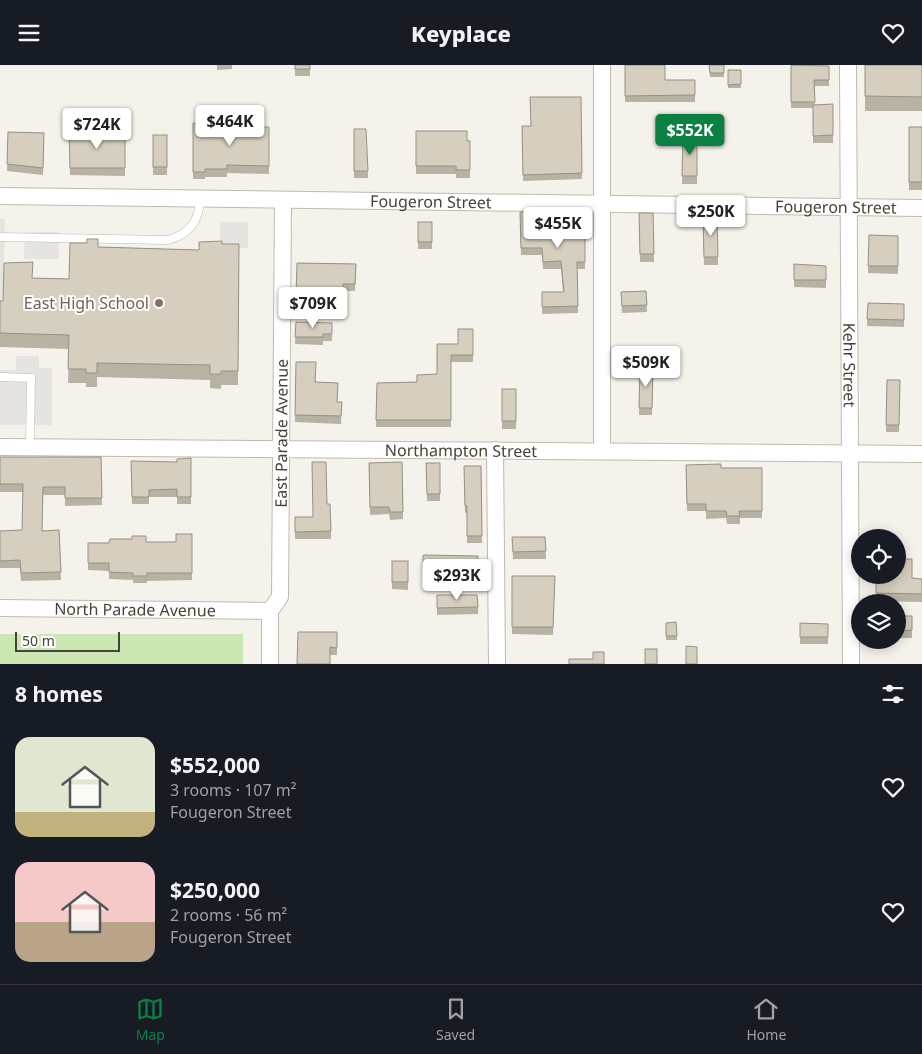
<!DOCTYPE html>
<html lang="en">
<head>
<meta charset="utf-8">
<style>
  :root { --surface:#171b24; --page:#20242c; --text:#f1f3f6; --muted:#9ea1a6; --line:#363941; --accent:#0b8043 }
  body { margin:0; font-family:"Noto Sans",sans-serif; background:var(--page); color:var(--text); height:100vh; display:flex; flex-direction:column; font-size:19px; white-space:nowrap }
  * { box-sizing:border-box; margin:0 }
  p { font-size:16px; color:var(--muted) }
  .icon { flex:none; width:28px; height:28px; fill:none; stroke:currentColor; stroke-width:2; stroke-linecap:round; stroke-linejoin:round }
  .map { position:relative; height:599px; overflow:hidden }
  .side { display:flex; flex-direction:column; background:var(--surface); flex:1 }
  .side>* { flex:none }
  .buttons { position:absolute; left:851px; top:464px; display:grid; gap:10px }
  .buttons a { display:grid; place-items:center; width:55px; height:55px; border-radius:50%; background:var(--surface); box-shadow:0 2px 12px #0003; font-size:25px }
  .scale { position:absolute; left:15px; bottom:12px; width:105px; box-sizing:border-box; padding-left:5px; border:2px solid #484338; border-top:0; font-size:14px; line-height:18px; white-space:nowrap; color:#484338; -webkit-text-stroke:4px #fff; paint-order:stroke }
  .price { position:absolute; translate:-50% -42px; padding:0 11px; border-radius:5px; background:#fff; color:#222; font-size:16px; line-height:32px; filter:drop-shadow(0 1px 2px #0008) }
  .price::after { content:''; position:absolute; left:50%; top:30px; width:15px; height:11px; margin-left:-8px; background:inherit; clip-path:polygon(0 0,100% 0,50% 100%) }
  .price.active { background:var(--accent); color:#fff }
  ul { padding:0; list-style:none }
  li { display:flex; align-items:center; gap:15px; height:125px; padding:0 15px }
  li span { display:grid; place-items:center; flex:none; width:140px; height:100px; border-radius:15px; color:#555 }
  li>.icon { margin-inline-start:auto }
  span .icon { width:60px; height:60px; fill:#fffc; stroke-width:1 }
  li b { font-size:21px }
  h2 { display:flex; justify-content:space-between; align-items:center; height:60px; padding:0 15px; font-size:21px }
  header { display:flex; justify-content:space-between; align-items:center; height:65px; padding:0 15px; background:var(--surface); font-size:22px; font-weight:800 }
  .tabs { display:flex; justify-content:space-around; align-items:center; height:70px; border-top:1px solid var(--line); background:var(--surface); font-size:14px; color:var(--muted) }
  .tabs a { display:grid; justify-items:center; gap:2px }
  .tabs .active { color:var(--accent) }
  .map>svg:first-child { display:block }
</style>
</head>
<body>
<header><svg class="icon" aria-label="menu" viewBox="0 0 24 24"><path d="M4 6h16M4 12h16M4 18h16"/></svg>Keyplace<svg class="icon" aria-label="heart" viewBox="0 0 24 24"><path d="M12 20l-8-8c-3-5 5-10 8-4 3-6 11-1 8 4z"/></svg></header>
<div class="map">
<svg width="922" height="599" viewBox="0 0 922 599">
  <rect width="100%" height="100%" fill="#f4f2ea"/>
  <rect fill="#cce7b4" x="0" y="569" width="243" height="30"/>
  <g fill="#e6e4e1">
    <path d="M 0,154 L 5,154 L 3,241 L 0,241 Z"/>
    <path d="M 220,157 L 248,157 L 248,183 L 220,182 Z"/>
    <path d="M 25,167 L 59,167 L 59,194 L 24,194 Z"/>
    <path d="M 16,291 L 39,291 L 39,303 L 52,303 L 52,360 L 0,360 L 0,305 L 16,305 Z"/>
  </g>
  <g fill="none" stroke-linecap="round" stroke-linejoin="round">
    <defs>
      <g id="lane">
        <path d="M 0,172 L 168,175 C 190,169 199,156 200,134"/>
        <path d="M 0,312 L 31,313 L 30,382"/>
      </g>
      <g id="street">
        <path d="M 602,0 L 602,386"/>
        <path id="s1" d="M 848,0 L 851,599"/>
        <path id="s2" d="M 0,131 L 922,143"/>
        <path id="s3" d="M 0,382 L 922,389"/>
        <path d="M 495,385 L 497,599"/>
        <path id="s4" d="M 0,543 L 270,546"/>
        <path id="s5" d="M 270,599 L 270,546 L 280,532 L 283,136"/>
      </g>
    </defs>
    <use href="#lane" stroke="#c0bbac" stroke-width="9"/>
    <use href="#street" stroke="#c0bbac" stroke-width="18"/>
    <use href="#lane" stroke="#fff" stroke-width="8"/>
    <use href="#street" stroke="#fff" stroke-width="16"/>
  </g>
  <g fill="#b8b2a4">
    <path d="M 217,0 L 232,0 L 232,4 L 217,5 Z"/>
    <rect x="295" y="0" width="15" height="11"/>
    <path d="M 625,0 L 665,15 L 695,15 L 695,37 L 625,37 Z"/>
    <path d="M 709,0 L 724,0 L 724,12 L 710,12 Z"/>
    <path d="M 791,0 L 829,1 L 829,21 L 814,21 L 815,40 L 833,39 L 833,78 L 813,78 L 813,43 L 791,43 Z"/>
    <rect x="865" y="0" width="57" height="46"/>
    <rect x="728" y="5" width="13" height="18"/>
    <path d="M 581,32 L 582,114 L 523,116 L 522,61 L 530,61 Z"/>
    <path d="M 193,58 L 208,66 L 233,66 L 246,62 L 269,62 L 269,109 L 227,108 L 227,112 L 205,112 L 205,114 L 193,114 Z"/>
    <rect x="909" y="62" width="13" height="63"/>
    <path d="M 354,64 L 368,106 L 368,113 L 354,113 Z"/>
    <path d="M 69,65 L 85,68 L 125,69 L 125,111 L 70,110 Z"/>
    <path d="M 416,66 L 470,76 L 470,113 L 456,113 L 456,109 L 416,109 Z"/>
    <path d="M 8,67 L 44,68 L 43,110 L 7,106 Z"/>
    <rect x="153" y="70" width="14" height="40"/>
    <path d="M 683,71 L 697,71 L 697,119 L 682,119 Z"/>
    <path d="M 585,146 L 585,204 L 577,204 L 578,248 L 542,249 L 542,227 L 563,227 L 561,204 L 543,204 L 542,190 L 521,190 L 520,147 L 534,150 L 570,150 Z"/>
    <path d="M 639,148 L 653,148 L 654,197 L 640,197 Z"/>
    <path d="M 703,152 L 718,192 L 718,200 L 704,200 Z"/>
    <rect x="418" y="157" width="14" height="27"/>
    <path d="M 898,171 L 898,209 L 868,208 L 868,201 Z"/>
    <path d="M 222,179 L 239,179 L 238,320 L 221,320 L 221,324 L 210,323 L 210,315 L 97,312 L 97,322 L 86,322 L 86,318 L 68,318 L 69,284 L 0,282 L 0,236 L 3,236 L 33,213 L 69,214 L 98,182 L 199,185 Z"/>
    <path d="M 297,198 L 356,199 L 355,226 L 344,226 L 344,236 L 296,239 Z"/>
    <path d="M 794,199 L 826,201 L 826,223 L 794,222 Z"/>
    <path d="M 646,226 L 647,247 L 622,248 L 621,227 Z"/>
    <path d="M 904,239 L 904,262 L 867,261 L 867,254 Z"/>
    <path d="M 296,257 L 332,258 L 332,276 L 323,276 L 323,280 L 295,279 Z"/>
    <path d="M 473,264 L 473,297 L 451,297 L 451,362 L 376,362 L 377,318 L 417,317 L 437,309 L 458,279 Z"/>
    <path d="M 296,297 L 316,317 L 338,337 L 342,337 L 341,359 L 295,357 Z"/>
    <path d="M 640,303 L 653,303 L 652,350 L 639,350 Z"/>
    <path d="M 887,315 L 900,315 L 899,367 L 886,367 Z"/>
    <rect x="502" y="324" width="14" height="40"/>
    <path d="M 0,392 L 101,392 L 102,440 L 65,441 L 65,430 L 43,430 L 42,466 L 59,465 L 61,515 L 21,516 L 20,503 L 0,503 L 0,466 L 22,465 L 23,427 L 0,427 Z"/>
    <path d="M 191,393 L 191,439 L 177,439 L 177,432 L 149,432 L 149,439 L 132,439 L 131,396 L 177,397 Z"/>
    <path d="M 402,397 L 403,454 L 390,455 L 389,449 L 370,450 L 369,398 Z"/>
    <path d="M 426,398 L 440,398 L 440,436 L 427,436 Z"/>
    <path d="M 686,400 L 721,403 L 762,403 L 762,453 L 740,453 L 740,459 L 727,459 L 726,453 L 706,454 L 706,446 L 687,446 Z"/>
    <path d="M 464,401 L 481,401 L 482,478 L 467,478 L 467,448 L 465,448 Z"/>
    <path d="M 327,439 L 331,466 L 331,474 L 295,474 L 295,452 L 312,452 Z"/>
    <path d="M 192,469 L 192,515 L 147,516 L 147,518 L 133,518 L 133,515 L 109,514 L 109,506 L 88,505 L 88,478 L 109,478 L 176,477 Z"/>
    <path d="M 512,472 L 545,472 L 546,494 L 513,494 Z"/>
    <path d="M 423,490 L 478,491 L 477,513 L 423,511 Z"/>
    <path d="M 392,496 L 408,496 L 408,525 L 392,524 Z"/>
    <path d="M 876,510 L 922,514 L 922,537 L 876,536 Z"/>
    <path d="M 512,511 L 555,511 L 553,570 L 512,569 Z"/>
    <path d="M 437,530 L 478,542 L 478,549 L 437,550 Z"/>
    <rect x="898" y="551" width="14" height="22"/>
    <path d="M 676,557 L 677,575 L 666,575 L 666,558 Z"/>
    <path d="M 800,558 L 828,559 L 828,579 L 800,579 Z"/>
    <path d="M 337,567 L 337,590 L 330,590 L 297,599 Z"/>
  </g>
  <g fill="#d6cfbf" stroke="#969186">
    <rect x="295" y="0" width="15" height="4"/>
    <path d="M 625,0 L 665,0 L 665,15 L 695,15 L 695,30 L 625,31 Z"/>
    <path d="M 709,0 L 724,0 L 724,8 L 710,8 Z"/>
    <path d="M 791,0 L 829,1 L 829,15 L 814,15 L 815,37 L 791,37 Z"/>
    <path d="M 865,0 L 922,0 L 922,32 L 865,31 Z"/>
    <path d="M 728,5 L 741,5 L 741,19 L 728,20 Z"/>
    <path d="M 530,32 L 581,32 L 582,108 L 523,110 L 522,61 L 531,61 Z"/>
    <path d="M 833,39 L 833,70 L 813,71 L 813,40 Z"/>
    <path d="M 233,57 L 246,57 L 246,62 L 269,62 L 269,101 L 227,100 L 227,104 L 205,104 L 205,107 L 193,107 L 193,58 L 208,59 L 208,66 L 233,66 Z"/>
    <rect x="909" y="62" width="13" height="55"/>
    <path d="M 354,64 L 366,64 L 368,106 L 354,106 Z"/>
    <path d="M 69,65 L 85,65 L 85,68 L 125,69 L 125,103 L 70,103 Z"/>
    <path d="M 416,66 L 467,66 L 467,76 L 470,76 L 470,105 L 456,105 L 456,101 L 416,101 Z"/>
    <path d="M 8,67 L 44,68 L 43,103 L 7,99 Z"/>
    <rect x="153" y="70" width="14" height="32"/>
    <path d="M 683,71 L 697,71 L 697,111 L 682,111 Z"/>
    <path d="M 570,145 L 585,146 L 585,197 L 577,197 L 578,241 L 542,242 L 542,227 L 564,227 L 561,196 L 543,197 L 542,183 L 521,183 L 520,147 L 534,146 L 534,150 L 570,150 Z"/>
    <path d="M 639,148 L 653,148 L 654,189 L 640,189 Z"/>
    <path d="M 703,152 L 717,152 L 718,192 L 704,192 Z"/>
    <rect x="418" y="157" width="14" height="20"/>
    <path d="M 869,170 L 898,171 L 898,201 L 868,201 Z"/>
    <path d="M 87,174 L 98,174 L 98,182 L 199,185 L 199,177 L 222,176 L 222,179 L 239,179 L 238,306 L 221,306 L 221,309 L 210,309 L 210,300 L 97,298 L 97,308 L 86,308 L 86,304 L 68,304 L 69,270 L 0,268 L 0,236 L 3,236 L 4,198 L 33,197 L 32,213 L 69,214 L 70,178 L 87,178 Z"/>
    <path d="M 297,198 L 356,199 L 355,219 L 343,219 L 344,228 L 296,231 Z"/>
    <path d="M 794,199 L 826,201 L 826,215 L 794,215 Z"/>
    <path d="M 646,226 L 647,240 L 622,241 L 621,227 Z"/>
    <path d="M 868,238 L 904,239 L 904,255 L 867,254 Z"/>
    <path d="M 296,257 L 332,258 L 332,269 L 323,269 L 323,272 L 295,272 Z"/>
    <path d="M 458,264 L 473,264 L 473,290 L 451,290 L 451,355 L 376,355 L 377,318 L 417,317 L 417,310 L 437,309 L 437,279 L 458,279 Z"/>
    <path d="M 296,297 L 316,297 L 315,317 L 338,318 L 337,337 L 342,337 L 341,351 L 295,350 Z"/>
    <path d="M 640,303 L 653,303 L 652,343 L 639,343 Z"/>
    <path d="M 887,315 L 900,315 L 899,360 L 886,360 Z"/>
    <rect x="502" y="324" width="14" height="32"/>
    <path d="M 0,392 L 101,392 L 102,433 L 65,433 L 65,422 L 43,422 L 42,466 L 59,465 L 61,507 L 21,508 L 20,495 L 0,496 L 0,466 L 22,465 L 23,419 L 0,419 Z"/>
    <path d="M 191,393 L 191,432 L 177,432 L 177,424 L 149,425 L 149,432 L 132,432 L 131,396 L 177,397 L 177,394 Z"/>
    <path d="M 312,397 L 326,397 L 327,439 L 330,439 L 331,466 L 295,467 L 295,452 L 313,452 Z"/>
    <path d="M 402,397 L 403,447 L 390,447 L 389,442 L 370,442 L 369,398 Z"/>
    <path d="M 426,398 L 440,398 L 440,429 L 427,429 Z"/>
    <path d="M 721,399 L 721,403 L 762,403 L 762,446 L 739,446 L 740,451 L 727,451 L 726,446 L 706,446 L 706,439 L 687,439 L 686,400 Z"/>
    <path d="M 464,401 L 481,401 L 482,471 L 467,471 L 467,441 L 465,441 Z"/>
    <path d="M 176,469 L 192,469 L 192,508 L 147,508 L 147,511 L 133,511 L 133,508 L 109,507 L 109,498 L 88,498 L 88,478 L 109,478 L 110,474 L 132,474 L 132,471 L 146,471 L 146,477 L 176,477 Z"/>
    <path d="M 512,472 L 545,472 L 546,486 L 513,487 Z"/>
    <path d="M 423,490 L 478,491 L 477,505 L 423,504 Z"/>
    <path d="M 898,494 L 912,494 L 912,513 L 922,514 L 922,529 L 876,528 L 876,510 L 898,510 Z"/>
    <rect x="392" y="496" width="16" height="21"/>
    <path d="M 512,511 L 555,511 L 553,562 L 512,562 Z"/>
    <path d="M 437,530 L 477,530 L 478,542 L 437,543 Z"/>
    <path d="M 898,551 L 912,551 L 912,565 L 898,566 Z"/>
    <path d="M 676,557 L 677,571 L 666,571 L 666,558 Z"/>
    <path d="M 800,558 L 828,559 L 828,572 L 800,572 Z"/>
    <path d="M 298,567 L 337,567 L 337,583 L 330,582 L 330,599 L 297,599 Z"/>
    <path d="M 686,581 L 697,582 L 697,599 L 686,599 Z"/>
    <rect x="645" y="584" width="12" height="15"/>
    <path d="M 593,587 L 604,587 L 604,599 L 569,599 L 569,594 L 593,594 Z"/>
  </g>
  <circle fill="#8d6e63" stroke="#fff" stroke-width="2" cx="159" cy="238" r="5"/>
  <g text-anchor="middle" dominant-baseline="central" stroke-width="4" stroke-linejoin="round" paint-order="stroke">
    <g font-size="16" fill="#484338" stroke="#fff">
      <text stroke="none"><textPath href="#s2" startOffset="431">Fougeron Street</textPath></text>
      <text stroke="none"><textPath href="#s2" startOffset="836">Fougeron Street</textPath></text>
      <text stroke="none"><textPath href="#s1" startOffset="300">Kehr Street</textPath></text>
      <text stroke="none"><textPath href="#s5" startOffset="234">East Parade Avenue</textPath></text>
      <text stroke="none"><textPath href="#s3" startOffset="461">Northampton Street</textPath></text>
      <text stroke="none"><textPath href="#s4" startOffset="135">North Parade Avenue</textPath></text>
    </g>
    <g font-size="16" fill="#785e54" stroke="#fff" text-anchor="end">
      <text x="149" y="238">East High School</text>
    </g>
  </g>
</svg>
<div class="buttons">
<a><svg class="icon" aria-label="locate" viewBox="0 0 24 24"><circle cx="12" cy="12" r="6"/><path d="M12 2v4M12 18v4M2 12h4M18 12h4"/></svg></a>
<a><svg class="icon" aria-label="layers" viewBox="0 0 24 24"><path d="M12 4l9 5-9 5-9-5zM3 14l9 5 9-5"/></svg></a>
</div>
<div class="scale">50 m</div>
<b class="price" style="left:230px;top:82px">$464K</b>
<b class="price" style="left:97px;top:85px">$724K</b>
<b class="price active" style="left:690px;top:91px">$552K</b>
<b class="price" style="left:711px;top:172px">$250K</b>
<b class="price" style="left:558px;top:184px">$455K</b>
<b class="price" style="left:313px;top:264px">$709K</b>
<b class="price" style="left:646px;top:323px">$509K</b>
<b class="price" style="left:457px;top:536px">$293K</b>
</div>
<section class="side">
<h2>8 homes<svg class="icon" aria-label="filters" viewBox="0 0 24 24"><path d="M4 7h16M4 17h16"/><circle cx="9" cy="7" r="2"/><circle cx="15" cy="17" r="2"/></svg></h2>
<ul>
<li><span style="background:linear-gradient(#dfe7d0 75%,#c2b280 0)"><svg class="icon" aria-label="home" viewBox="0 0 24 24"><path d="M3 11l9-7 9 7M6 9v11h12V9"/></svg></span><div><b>$552,000</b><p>3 rooms · 107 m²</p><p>Fougeron Street</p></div><svg class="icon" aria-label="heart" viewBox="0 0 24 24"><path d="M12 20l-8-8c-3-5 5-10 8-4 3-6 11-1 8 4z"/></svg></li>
<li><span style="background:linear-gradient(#f6c9c9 60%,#b9a48a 0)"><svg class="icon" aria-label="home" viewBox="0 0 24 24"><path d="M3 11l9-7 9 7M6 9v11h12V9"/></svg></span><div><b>$250,000</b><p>2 rooms · 56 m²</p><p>Fougeron Street</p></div><svg class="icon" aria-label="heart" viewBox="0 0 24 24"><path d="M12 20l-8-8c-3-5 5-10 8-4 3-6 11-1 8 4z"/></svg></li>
</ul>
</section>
<nav class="tabs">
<a class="active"><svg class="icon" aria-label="map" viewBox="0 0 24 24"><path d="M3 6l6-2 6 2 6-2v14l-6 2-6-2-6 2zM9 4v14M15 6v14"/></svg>Map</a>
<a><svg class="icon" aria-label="saved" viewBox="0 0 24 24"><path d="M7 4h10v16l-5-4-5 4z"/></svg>Saved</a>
<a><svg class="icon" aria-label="home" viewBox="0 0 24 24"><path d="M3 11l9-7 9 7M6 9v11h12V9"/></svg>Home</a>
</nav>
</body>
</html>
